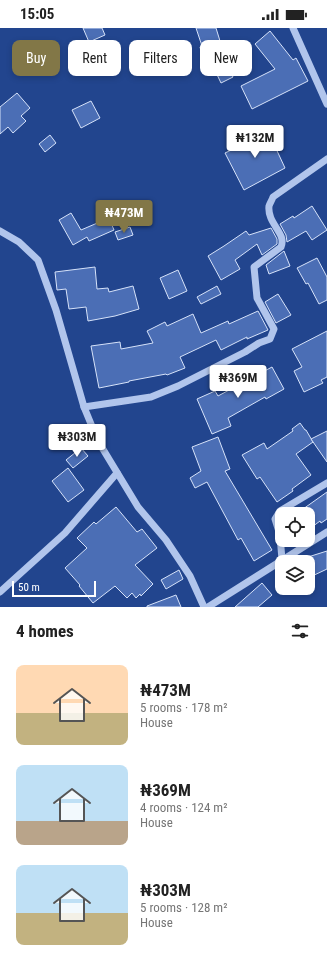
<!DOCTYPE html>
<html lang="en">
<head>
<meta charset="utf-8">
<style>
  :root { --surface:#fff; --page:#f2f2f2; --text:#222; --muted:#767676; --accent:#827747 }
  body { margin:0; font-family:"Roboto Condensed",sans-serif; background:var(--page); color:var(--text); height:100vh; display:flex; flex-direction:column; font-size:15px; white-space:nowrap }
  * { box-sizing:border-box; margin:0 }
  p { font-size:13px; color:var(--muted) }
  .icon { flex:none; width:22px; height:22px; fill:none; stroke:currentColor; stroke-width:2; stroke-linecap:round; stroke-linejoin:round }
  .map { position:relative; height:579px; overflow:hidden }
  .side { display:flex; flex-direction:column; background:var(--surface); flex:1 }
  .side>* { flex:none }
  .banner { position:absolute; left:12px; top:12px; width:303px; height:36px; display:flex; gap:8px }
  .tools { position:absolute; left:275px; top:479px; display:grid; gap:8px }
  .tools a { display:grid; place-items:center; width:40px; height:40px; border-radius:8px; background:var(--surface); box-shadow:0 2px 6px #0003; font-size:20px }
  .scale { position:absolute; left:12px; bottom:10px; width:84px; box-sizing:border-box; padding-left:4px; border:2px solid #fff; border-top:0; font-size:11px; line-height:14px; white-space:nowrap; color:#fff; -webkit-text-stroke:3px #22458e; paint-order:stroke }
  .price { position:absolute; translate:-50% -34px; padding:0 9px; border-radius:4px; background:#fff; color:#222; font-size:13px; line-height:26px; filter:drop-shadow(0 1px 2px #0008) }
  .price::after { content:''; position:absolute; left:50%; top:24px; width:12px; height:9px; margin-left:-6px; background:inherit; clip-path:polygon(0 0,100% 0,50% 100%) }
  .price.current { background:var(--accent); color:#fff }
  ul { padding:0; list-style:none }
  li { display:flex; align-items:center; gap:12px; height:100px; padding:0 16px }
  li span { display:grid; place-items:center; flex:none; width:112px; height:80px; border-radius:8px; color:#555 }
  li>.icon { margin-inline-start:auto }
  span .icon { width:48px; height:48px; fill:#fffc; stroke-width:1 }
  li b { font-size:17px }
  h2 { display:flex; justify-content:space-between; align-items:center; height:48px; padding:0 16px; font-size:17px }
  .tag { padding:0 14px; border-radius:8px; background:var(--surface); box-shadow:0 2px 6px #0003; font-size:14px; line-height:36px }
  .tag.current { background:var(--accent); color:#fff }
  .status { display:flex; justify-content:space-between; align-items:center; height:28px; padding:0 20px; background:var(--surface); direction:ltr }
  .status svg { height:11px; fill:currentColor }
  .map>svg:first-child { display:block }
</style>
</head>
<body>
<div class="status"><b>15:05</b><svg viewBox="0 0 49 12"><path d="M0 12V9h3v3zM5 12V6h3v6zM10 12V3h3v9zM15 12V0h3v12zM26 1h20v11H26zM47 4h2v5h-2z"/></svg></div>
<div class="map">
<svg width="327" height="579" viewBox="0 0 327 579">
  <rect width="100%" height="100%" fill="#22458e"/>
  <g fill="#4b6eb5" stroke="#d6e2f9">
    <path d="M 83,0 L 102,0 L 105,7 L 89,14 Z"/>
    <path d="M 196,0 L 216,0 L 228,39 L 233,49 L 221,55 L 212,36 L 205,38 L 200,19 L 202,18 Z"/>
    <path d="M 270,3 L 293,32 L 296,30 L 308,53 L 252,81 L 241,58 L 275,41 L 255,16 Z"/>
    <path d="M 17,65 L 30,80 L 21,88 L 26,93 L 13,105 L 8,99 L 0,106 L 0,79 Z"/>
    <path d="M 91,73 L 100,90 L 81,100 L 72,82 Z"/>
    <path d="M 266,99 L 285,140 L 244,162 L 225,125 L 248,114 L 246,109 Z"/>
    <path d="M 50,107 L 56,115 L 45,124 L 39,116 Z"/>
    <path d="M 312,178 L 327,202 L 312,212 L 306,203 L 287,214 L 286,207 L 280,196 L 293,188 L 294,190 Z"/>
    <path d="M 71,185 L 81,202 L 109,190 L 114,202 L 89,213 L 87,209 L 73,217 L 59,192 Z"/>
    <path d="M 130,199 L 133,207 L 118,212 L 115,204 Z"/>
    <path d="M 271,200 L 277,211 L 277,216 L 262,227 L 257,216 L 235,232 L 240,241 L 221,252 L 208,228 L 224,218 L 246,203 L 249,207 Z"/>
    <path d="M 284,223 L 290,238 L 269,246 L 266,237 Z"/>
    <path d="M 317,230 L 327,249 L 327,272 L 319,276 L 308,255 L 306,256 L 297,240 Z"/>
    <path d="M 95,239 L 97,261 L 108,260 L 109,264 L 133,258 L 139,281 L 115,288 L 88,293 L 86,279 L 69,281 L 66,261 L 57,262 L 55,244 Z"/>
    <path d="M 178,242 L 187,263 L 169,271 L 160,250 Z"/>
    <path d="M 217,258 L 221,266 L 201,276 L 197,269 Z"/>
    <path d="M 278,266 L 291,287 L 276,295 L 265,274 Z"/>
    <path d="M 258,283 L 268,302 L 247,311 L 247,309 L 221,322 L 216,312 L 180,329 L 185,340 L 167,347 L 166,346 L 129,353 L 129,354 L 99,360 L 91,318 L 120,314 L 121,321 L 153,315 L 147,303 L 165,294 L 167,298 L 193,286 L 201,305 L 228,293 L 229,296 Z"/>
    <path d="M 327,303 L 327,349 L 321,352 L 323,355 L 304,364 L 294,343 L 302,339 L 292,321 Z"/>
    <path d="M 272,339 L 284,361 L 266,371 L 265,369 L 228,390 L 231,398 L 212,406 L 197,371 L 215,363 L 218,368 Z"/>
    <path d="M 300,395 L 305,402 L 306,402 L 313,414 L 296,426 L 311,447 L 292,461 L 293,463 L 277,474 L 260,449 L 257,451 L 242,427 L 264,415 L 267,421 L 293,403 L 292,401 Z"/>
    <path d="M 327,403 L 327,434 L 311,411 Z"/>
    <path d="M 218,409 L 230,441 L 225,443 L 272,522 L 254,533 L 241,510 L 238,512 L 207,454 L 195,460 L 190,450 L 201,443 L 192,419 Z"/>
    <path d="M 81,420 L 88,428 L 73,440 L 66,432 Z"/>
    <path d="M 68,440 L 84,462 L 68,474 L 52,453 Z"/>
    <path d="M 327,464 L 327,491 L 321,495 L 320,493 L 308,502 L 308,486 L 296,486 Z"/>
    <path d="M 116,479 L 137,504 L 142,501 L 157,520 L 135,537 L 153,556 L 141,568 L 140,566 L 136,570 L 132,565 L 127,570 L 115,558 L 93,575 L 79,558 L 80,557 L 65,540 L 87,520 L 77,510 L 94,494 L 96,496 Z"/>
    <path d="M 327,523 L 327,541 L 308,550 L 308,529 Z"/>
    <path d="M 179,542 L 183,551 L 166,561 L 161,552 Z"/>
    <path d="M 262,555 L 272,567 L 258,579 L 235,579 Z"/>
    <path d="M 176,567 L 181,579 L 147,579 L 147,578 Z"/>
  </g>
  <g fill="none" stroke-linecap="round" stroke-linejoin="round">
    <g stroke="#b1c5ec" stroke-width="7">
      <path d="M 293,0 L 327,76"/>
      <path d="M 0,203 L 19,214 L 38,232 L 56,282 L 84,379 L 98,413 L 138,479 L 166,512 L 190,548 L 204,579"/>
      <path d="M 84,379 L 151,369 L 178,358 L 245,324 L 259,315 L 270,311 L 274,301 L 257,270 L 254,239 L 281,219 C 287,205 267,196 269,178 C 270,175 272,172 273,169 L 327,131"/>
      <path d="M 282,532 L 280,507 L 275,491 L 280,483 L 327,455"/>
      <path d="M 0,564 L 65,505 L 117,445"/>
      <path d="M 208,579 L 327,504"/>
    </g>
  </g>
</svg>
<div class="tools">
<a><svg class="icon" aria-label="locate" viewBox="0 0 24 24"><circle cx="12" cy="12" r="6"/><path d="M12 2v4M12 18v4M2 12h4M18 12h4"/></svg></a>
<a><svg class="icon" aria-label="layers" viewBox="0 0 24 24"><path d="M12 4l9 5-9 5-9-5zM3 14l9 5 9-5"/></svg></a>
</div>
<div class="scale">50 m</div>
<b class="price" style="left:255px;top:131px">₦132M</b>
<b class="price current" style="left:124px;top:206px">₦473M</b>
<b class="price" style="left:238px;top:371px">₦369M</b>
<b class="price" style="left:77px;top:430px">₦303M</b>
<div class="banner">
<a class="tag current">Buy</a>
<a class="tag">Rent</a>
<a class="tag">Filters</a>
<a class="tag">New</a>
</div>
</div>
<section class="side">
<h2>4 homes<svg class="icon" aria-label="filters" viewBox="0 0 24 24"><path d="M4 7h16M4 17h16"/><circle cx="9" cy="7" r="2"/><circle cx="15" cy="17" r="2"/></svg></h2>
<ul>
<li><span style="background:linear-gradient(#ffd9b3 60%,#c2b280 0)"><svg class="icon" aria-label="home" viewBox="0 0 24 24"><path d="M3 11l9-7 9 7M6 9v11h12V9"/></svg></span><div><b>₦473M</b><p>5 rooms · 178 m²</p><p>House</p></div></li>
<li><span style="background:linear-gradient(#bfe0f5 70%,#b9a48a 0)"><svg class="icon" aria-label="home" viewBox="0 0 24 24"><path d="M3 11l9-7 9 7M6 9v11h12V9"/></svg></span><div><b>₦369M</b><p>4 rooms · 124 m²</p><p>House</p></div></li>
<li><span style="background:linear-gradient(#bfe0f5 60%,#c2b280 0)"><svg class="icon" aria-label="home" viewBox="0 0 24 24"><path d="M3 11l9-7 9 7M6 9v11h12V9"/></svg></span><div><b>₦303M</b><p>5 rooms · 128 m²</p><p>House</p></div></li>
</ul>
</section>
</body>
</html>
